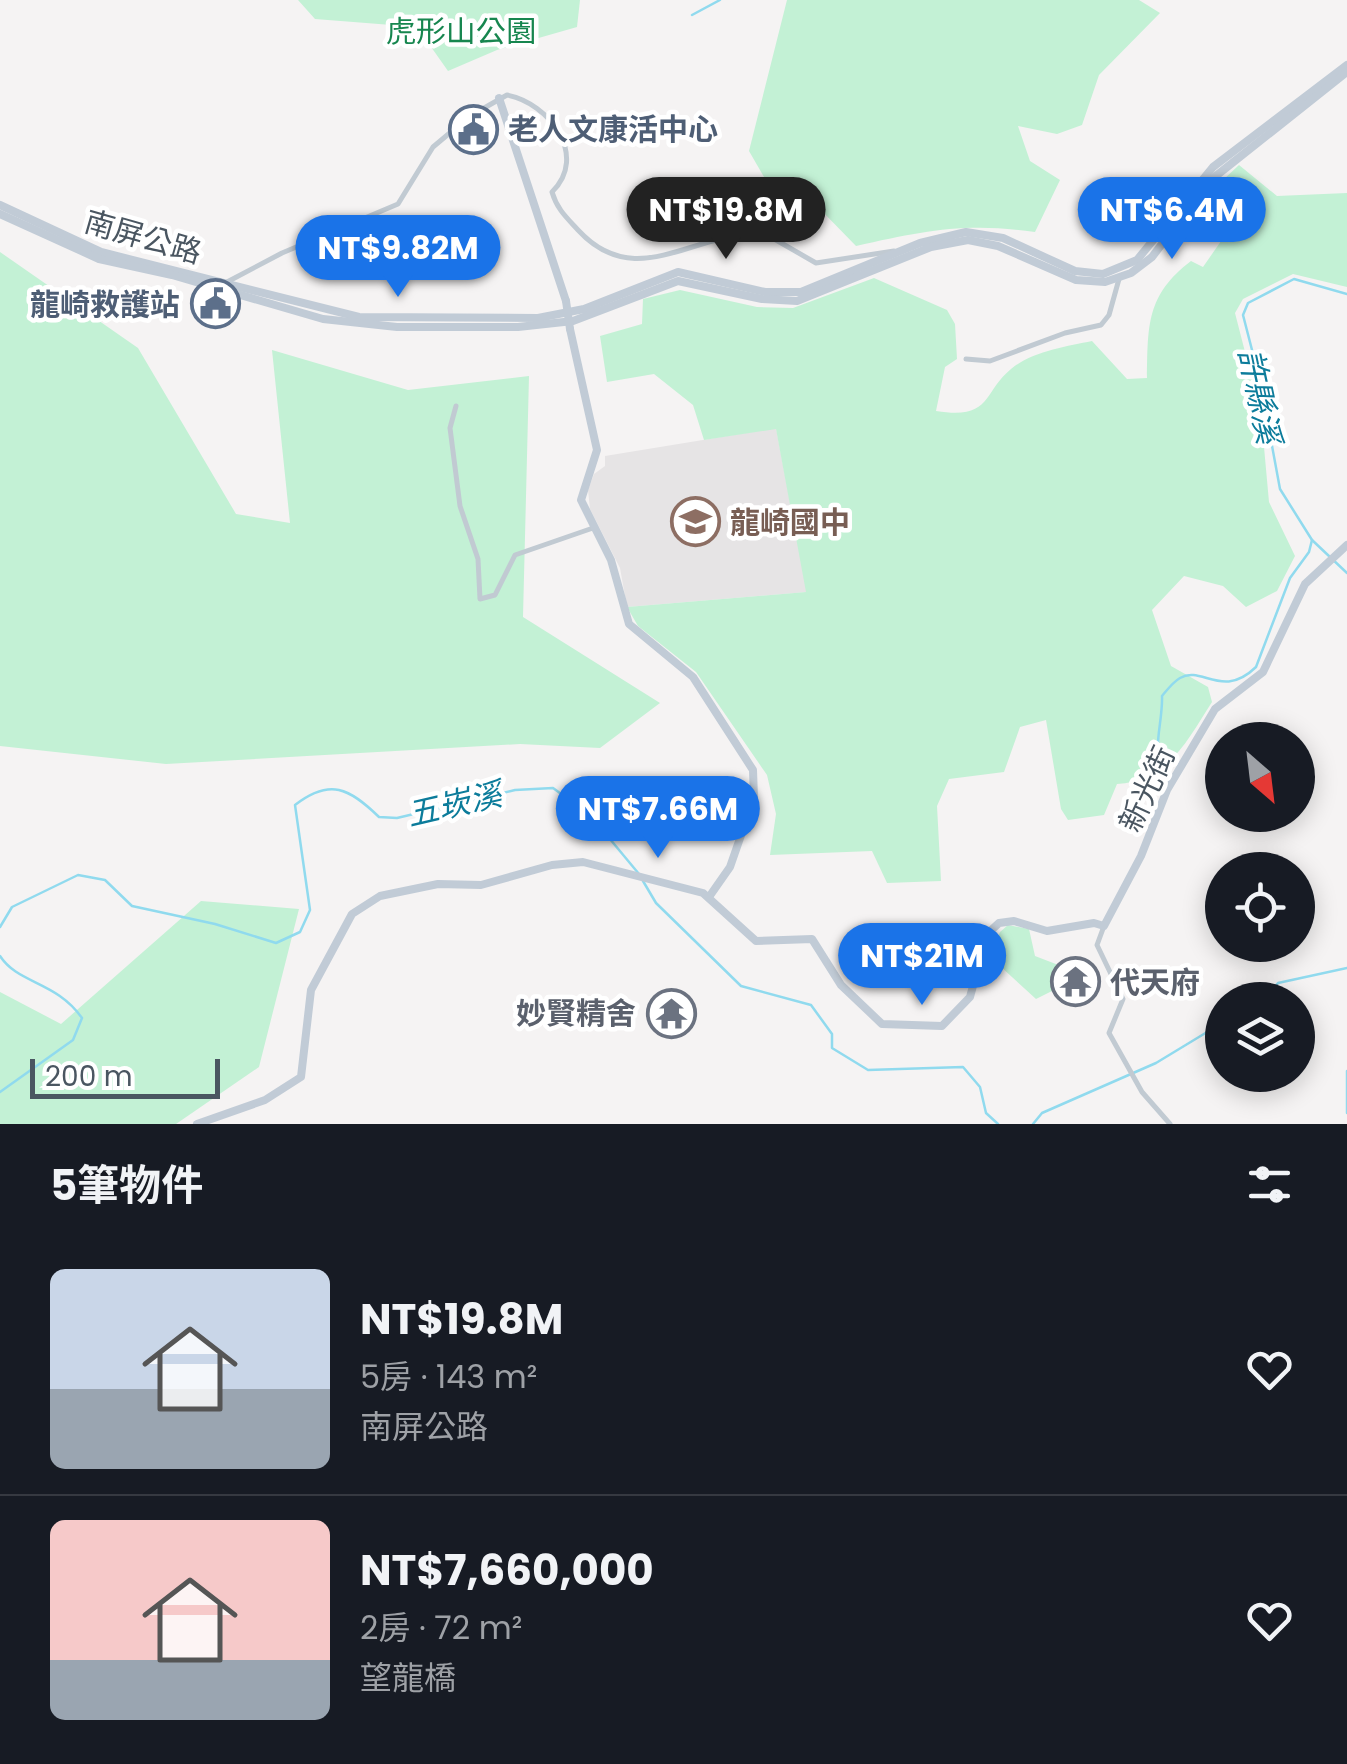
<!DOCTYPE html>
<html lang="zh-TW">
<head>
<meta charset="utf-8">
<style>
  :root { --surface:#171b24; --page:#242831; --text:#f1f3f6; --muted:#9ea1a6; --line:#363941; --accent:#1a73e8 }
  body { margin:0; font-family:Poppins,"Noto Sans TC",sans-serif; background:var(--page); color:var(--text); height:100vh; display:flex; flex-direction:column; font-size:38px; white-space:nowrap }
  * { box-sizing:border-box; margin:0 }
  p { font-size:32px; color:var(--muted) }
  .icon { flex:none; width:55px; height:55px; fill:none; stroke:currentColor; stroke-width:2; stroke-linecap:round; stroke-linejoin:round }
  .map { position:relative; height:1124px; overflow:hidden }
  .drawer { display:flex; flex-direction:column; background:var(--surface); flex:1 }
  .drawer>* { flex:none }
  .needle { width:65px; rotate:152deg }
  .controls { position:absolute; left:1205px; top:722px; display:grid; gap:20px }
  .controls a { display:grid; place-items:center; width:110px; height:110px; border-radius:50%; background:var(--surface); box-shadow:0 5px 25px #0003; font-size:50px }
  .scale { position:absolute; left:30px; bottom:25px; width:190px; box-sizing:border-box; padding-left:10px; border:5px solid #4a5661; border-top:0; font-size:28px; line-height:35px; white-space:nowrap; color:#4a5661; -webkit-text-stroke:8px #fff; paint-order:stroke }
  .price { position:absolute; translate:-50% -85px; padding:0 22px; border-radius:35px; background:var(--accent); color:#fff; font-size:32px; line-height:65px; filter:drop-shadow(0 2px 5px #0008) }
  .price::after { content:''; position:absolute; left:50%; top:60px; width:30px; height:22px; margin-left:-15px; background:inherit; clip-path:polygon(0 0,100% 0,50% 100%) }
  .price.current { background:#222; color:#fff }
  ul { padding:0; list-style:none }
  li { display:flex; align-items:center; gap:30px; height:250px; padding:0 50px }
  li+li { border-top:2px solid var(--line) }
  li span { display:grid; place-items:center; flex:none; width:280px; height:200px; border-radius:15px; color:#555 }
  li>.icon { margin-inline-start:auto }
  span .icon { width:120px; height:120px; fill:#fffc; stroke-width:1 }
  li b { font-size:42px }
  h2 { display:flex; justify-content:space-between; align-items:center; height:120px; padding:0 50px; font-size:42px }
  .map>svg:first-child { display:block }
</style>
</head>
<body>
<div class="map">
<svg width="1347" height="1124" viewBox="0 0 1347 1124">
  <rect width="100%" height="100%" fill="#f5f3f3"/>
  <path fill="#e6e4e5" d="M 776,428 L 807,592 L 627,607 L 620,568 L 590,509 L 588,490 L 594,474 L 605,466 L 605,456 Z"/>
  <g fill="#c3f1d5">
    <path d="M 298,0 L 580,0 L 577,27 L 497,50 L 448,71 L 417,27 L 315,19 Z"/>
    <path d="M 787,0 L 1139,0 L 1160,13 L 1099,75 L 1082,125 L 1057,134 L 1018,126 L 1030,161 L 1060,180 L 1035,232 C 965,222 923,231 856,246 L 817,206 L 803,181 L 775,196 L 749,151 Z"/>
    <path d="M 1239,165 L 1277,196 L 1347,193 L 1347,287 L 1293,274 L 1243,299 L 1235,313 L 1261,414 L 1269,502 L 1295,556 L 1277,591 L 1246,607 L 1223,586 L 1184,576 L 1152,610 L 1171,666 L 1208,687 L 1212,702 C 1187,741 1168,781 1117,784 L 1104,815 L 1068,820 L 1061,809 L 1046,720 L 1020,727 L 1004,772 L 949,779 L 937,806 L 941,881 L 887,883 L 872,851 L 770,855 L 776,814 L 767,775 L 696,672 L 638,626 L 627,607 L 806,592 L 776,429 L 704,440 L 693,405 L 654,374 L 607,382 L 600,336 L 642,324 L 643,299 L 680,290 L 757,307 L 793,308 L 874,278 L 947,310 L 955,324 L 957,359 L 945,367 L 936,411 C 992,420 982,393 1011,369 C 1031,352 1067,346 1092,341 L 1127,379 L 1147,378 C 1148,326 1146,295 1191,261 L 1203,267 L 1235,221 L 1207,195 Z"/>
    <path d="M 0,252 L 138,348 L 236,514 L 290,523 L 272,350 L 408,390 L 529,376 L 523,617 L 660,703 L 600,748 L 520,744 L 166,764 L 0,746 Z"/>
    <path d="M 201,901 L 299,909 L 259,1067 L 176,1124 L 0,1124 L 0,992 L 61,1024 Z"/>
    <path d="M 1008,925 L 1029,929 L 1035,956 L 1061,966 L 1066,984 L 1036,999 L 989,956 L 1000,932 Z"/>
  </g>
  <g fill="none" stroke-linecap="round" stroke-linejoin="round">
    <g stroke="#90daee" stroke-width="2.5">
      <path d="M 692,15 L 720,0"/>
      <path d="M 1347,294 L 1294,279 L 1248,303 L 1243,315 L 1260,381 L 1280,489 L 1312,540 L 1347,573"/>
      <path d="M 1162,772 C 1152,747 1163,722 1162,696 C 1167,690 1173,682 1180,678 C 1202,665 1222,700 1256,667 L 1290,578 L 1309,552 L 1312,540"/>
      <path d="M 643,881 L 656,903 L 741,986 L 811,1005 L 832,1034 L 832,1048 L 868,1070 L 963,1067 L 980,1087 L 986,1113 L 998,1124"/>
      <path d="M 0,927 L 12,907 L 78,875 L 105,880 L 132,906 L 215,924 L 276,943 L 300,932 L 310,910 L 295,805 C 330,778 349,788 379,817 L 397,818 L 515,790 L 553,788 L 590,815 L 639,874"/>
      <path d="M 0,956 C 18,984 56,981 82,1018 L 73,1040 L 0,1092"/>
      <path d="M 1263,1000 L 1278,983 L 1347,968"/>
      <path d="M 1347,1071 L 1347,1113"/>
      <path d="M 1033,1124 L 1042,1113 L 1156,1063 L 1222,1023"/>
    </g>
    <g stroke="#c1cad2" stroke-width="5">
      <path d="M 227,282 L 282,253 L 398,204 L 433,147 L 470,116 L 507,95 C 549,103 589,156 552,192 C 557,209 566,217 578,230 C 634,291 690,235 754,234 L 769,236 L 816,263 L 894,251"/>
      <path d="M 966,359 L 990,361 L 1065,333 L 1101,325 L 1109,315 L 1119,279"/>
      <path d="M 456,406 L 450,428 L 460,506 L 478,559 L 480,599 L 495,595 L 515,555 L 593,528"/>
      <path d="M 1104,926 L 1097,945 L 1123,999 L 1109,1033 L 1142,1092 L 1170,1124"/>
    </g>
    <g stroke="#c1cbd6" stroke-width="8">
      <path d="M 499,98 L 566,301"/>
      <path d="M 0,205 L 101,252 L 359,317 L 538,318 L 584,309 L 678,272 L 765,292 L 801,292 L 920,243 L 966,232 L 1003,238 L 1075,271 L 1103,274 L 1137,260 L 1213,167 L 1347,65"/>
      <path d="M 0,214 L 99,259 L 172,275 L 323,319 L 397,327 L 518,327 L 573,321 L 678,281 L 762,299 L 797,301 L 931,247 L 968,240 L 998,246 L 1076,280 L 1105,282 L 1131,273 L 1152,257 L 1212,179 L 1347,72"/>
      <path d="M 570,329 L 597,450 L 581,500 L 611,560 L 629,624 L 693,677 L 753,770 L 754,798 L 730,867 L 709,897"/>
      <path d="M 197,1124 L 265,1100 L 301,1077 L 311,990 L 352,914 L 380,896 L 438,884 L 481,885 L 552,865 L 583,862 L 703,893 L 756,941 L 812,939 L 841,985 L 882,1024 L 942,1026 L 970,997 L 987,934 L 999,923 L 1014,921 L 1047,931 L 1094,923 L 1104,926 L 1141,856 L 1167,790 L 1215,709 L 1263,672 L 1305,584 L 1347,545"/>
    </g>
    <path stroke="#c1cbd6" stroke-width="8" d="M 566,301 L 570,329"/>
  </g>
  <defs>
    <symbol id="civic-ring" viewBox="-11 -11 22 22"><circle r="9.5" fill="#fff" stroke="#5c6f8a" stroke-width="1.5"/><path d="M-.6-6.5H3V-4.5H.6V-3L4-1V1h2V6H-6V1h2V-1L-.6-3ZM-1.2 2.5V6h2.4V2.5Z" fill="#5c6f8a"/></symbol>
    <symbol id="school-ring" viewBox="-11 -11 22 22"><circle r="9.5" fill="#fff" stroke="#8d6e63" stroke-width="1.5"/><path d="M0-5L7-2L0 1L-7-2ZM-4 1L0 2.5L4 1V4Q0 6-4 4Z" fill="#8d6e63"/></symbol>
    <symbol id="temple-ring" viewBox="-11 -11 22 22"><circle r="9.5" fill="#fff" stroke="#6b7280" stroke-width="1.5"/><path d="M0-6L5-2H3V0L6.5 2.5H4V6H1.5V3h-3V6H-4V2.5H-6.5L-3 0V-2H-5Z" fill="#6b7280"/></symbol>
  </defs>
  <g fill-rule="evenodd">
    <use href="#civic-ring" x="446" y="102" width="55" height="55"/>
    <use href="#civic-ring" x="188" y="276" width="55" height="55"/>
    <use href="#school-ring" x="668" y="494" width="55" height="55"/>
    <use href="#temple-ring" x="1048" y="954" width="55" height="55"/>
    <use href="#temple-ring" x="644" y="986" width="55" height="55"/>
  </g>
  <g text-anchor="middle" dominant-baseline="central" stroke-width="9" stroke-linejoin="round" paint-order="stroke">
    <g font-size="30" fill="#17864f" stroke="#fff">
      <text x="461" y="31">虎形山公園</text>
    </g>
    <g font-size="30" font-weight="bold" fill="#4e5e75" stroke="#fff" text-anchor="start">
      <text x="508" y="129">老人文康活中心</text>
      <text x="180" y="304" text-anchor="end">龍崎救護站</text>
    </g>
    <g font-size="30" fill="#4a5661" stroke="#fff">
      <text transform="translate(143 237) rotate(16)">南屏公路</text>
      <text transform="translate(1147 789) rotate(-65)">新光街</text>
    </g>
    <g font-size="30" font-weight="bold" fill="#785e54" stroke="#fff" text-anchor="start">
      <text x="730" y="522">龍崎國中</text>
    </g>
    <g font-size="30" font-weight="bold" fill="#5b616d" stroke="#fff" text-anchor="start">
      <text x="1110" y="982">代天府</text>
      <text x="636" y="1013" text-anchor="end">妙賢精舍</text>
    </g>
    <g font-size="32" font-style="italic" fill="#0c7c9b" stroke="#fff">
      <text transform="translate(1260 396) rotate(78)">許縣溪</text>
      <text transform="translate(454 804) rotate(-13)">五崁溪</text>
    </g>
  </g>
</svg>
<div class="controls">
<a><svg class="needle" viewBox="-14 -14 28 28"><path d="M0-13l5 13h-10z" fill="#e53935"/><path d="M0 13l5-13h-10z" fill="#9ea1a6"/></svg></a>
<a><svg class="icon" aria-label="locate" viewBox="0 0 24 24"><circle cx="12" cy="12" r="6"/><path d="M12 2v4M12 18v4M2 12h4M18 12h4"/></svg></a>
<a><svg class="icon" aria-label="layers" viewBox="0 0 24 24"><path d="M12 4l9 5-9 5-9-5zM3 14l9 5 9-5"/></svg></a>
</div>
<div class="scale">200 m</div>
<b class="price current" style="left:726px;top:262px">NT$19.8M</b>
<b class="price" style="left:1172px;top:262px">NT$6.4M</b>
<b class="price" style="left:398px;top:300px">NT$9.82M</b>
<b class="price" style="left:658px;top:861px">NT$7.66M</b>
<b class="price" style="left:922px;top:1008px">NT$21M</b>
</div>
<section class="drawer">
<h2>5筆物件<svg class="icon" aria-label="filters" viewBox="0 0 24 24"><path d="M4 7h16M4 17h16"/><circle cx="9" cy="7" r="2"/><circle cx="15" cy="17" r="2"/></svg></h2>
<ul>
<li><span style="background:linear-gradient(#c9d6e8 60%,#9aa5b1 0)"><svg class="icon" aria-label="home" viewBox="0 0 24 24"><path d="M3 11l9-7 9 7M6 9v11h12V9"/></svg></span><div><b>NT$19.8M</b><p>5房 · 143 m²</p><p>南屏公路</p></div><svg class="icon" aria-label="heart" viewBox="0 0 24 24"><path d="M12 20l-8-8c-3-5 5-10 8-4 3-6 11-1 8 4z"/></svg></li>
<li><span style="background:linear-gradient(#f6c9c9 70%,#9aa5b1 0)"><svg class="icon" aria-label="home" viewBox="0 0 24 24"><path d="M3 11l9-7 9 7M6 9v11h12V9"/></svg></span><div><b>NT$7,660,000</b><p>2房 · 72 m²</p><p>望龍橋</p></div><svg class="icon" aria-label="heart" viewBox="0 0 24 24"><path d="M12 20l-8-8c-3-5 5-10 8-4 3-6 11-1 8 4z"/></svg></li>
</ul>
</section>
</body>
</html>
